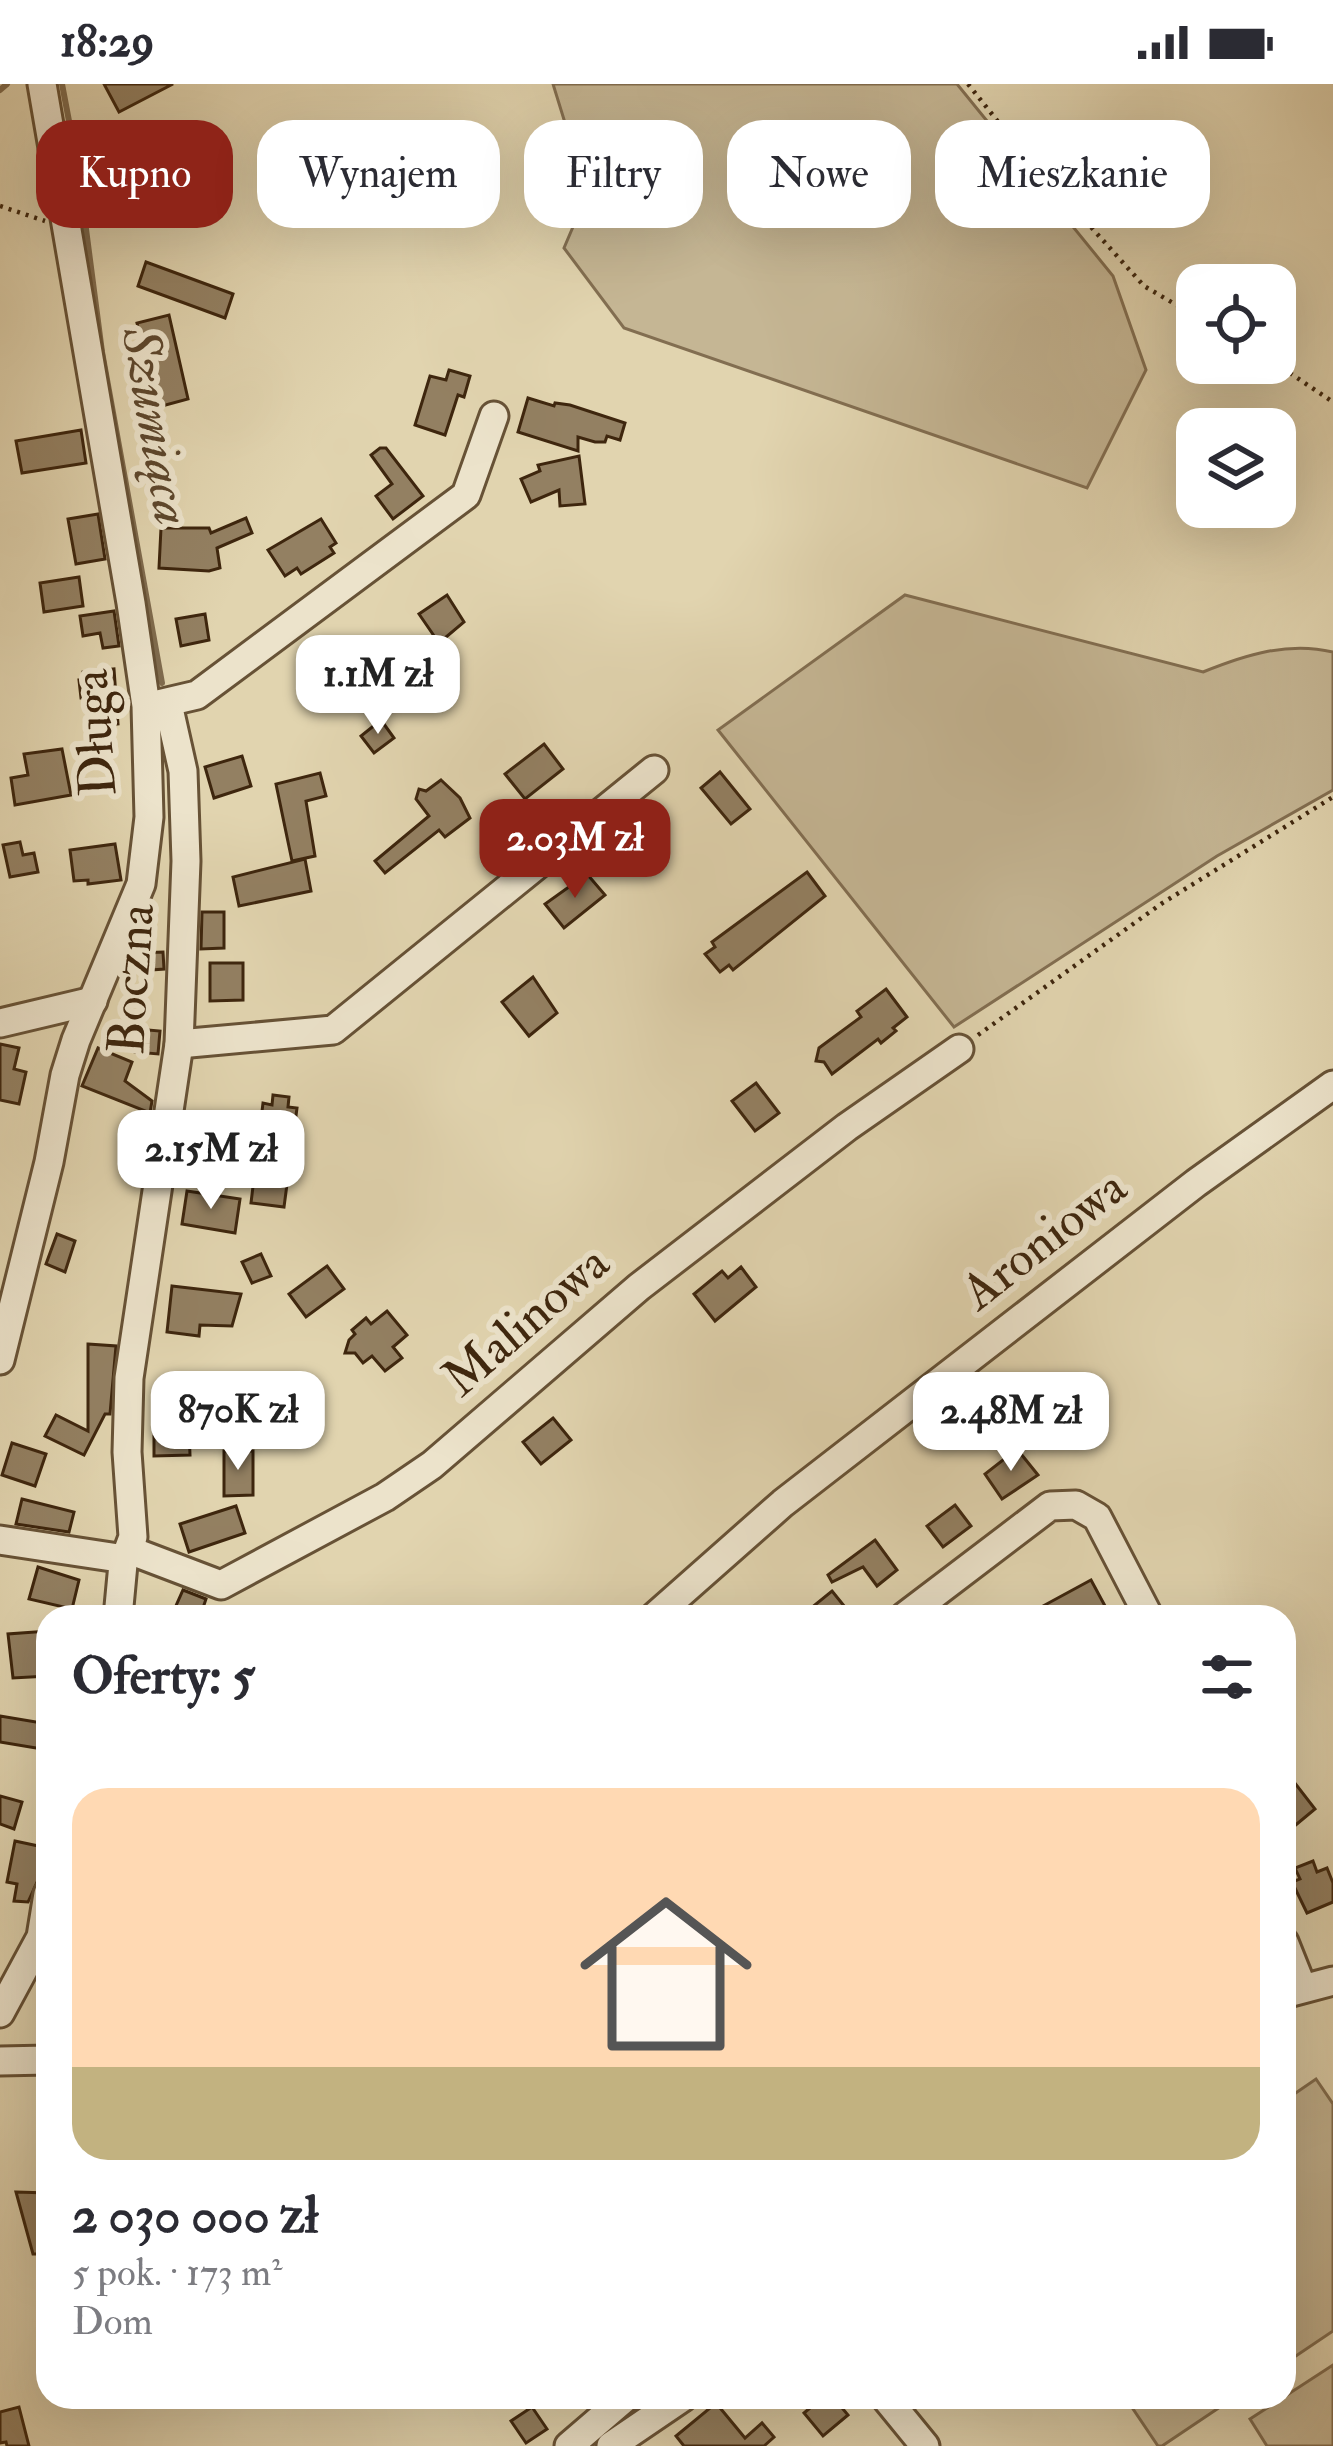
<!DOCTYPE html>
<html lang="pl">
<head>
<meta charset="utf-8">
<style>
  :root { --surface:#fff; --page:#f2f2f3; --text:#2b2b33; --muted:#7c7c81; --accent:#8f2418 }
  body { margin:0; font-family:"IM FELL Double Pica",serif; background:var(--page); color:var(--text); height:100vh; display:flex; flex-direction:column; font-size:45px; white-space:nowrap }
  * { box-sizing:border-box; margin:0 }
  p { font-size:39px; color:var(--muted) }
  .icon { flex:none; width:66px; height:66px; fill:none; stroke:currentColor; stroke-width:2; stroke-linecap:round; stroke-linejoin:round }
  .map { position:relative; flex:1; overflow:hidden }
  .panel { position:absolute; left:36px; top:1521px; width:1260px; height:804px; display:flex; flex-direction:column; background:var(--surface); border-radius:36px; box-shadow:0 12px 48px #0002 }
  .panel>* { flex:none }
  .guide { position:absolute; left:36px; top:36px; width:1263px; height:108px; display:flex; gap:24px }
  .buttons { position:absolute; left:1176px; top:180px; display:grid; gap:24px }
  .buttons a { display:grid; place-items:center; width:120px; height:120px; border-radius:24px; background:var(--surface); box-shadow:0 12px 48px #0002; font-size:60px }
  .price { position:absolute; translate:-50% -102px; padding:0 27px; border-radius:24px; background:#fff; color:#222; font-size:39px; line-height:78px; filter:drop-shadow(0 3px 6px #0008) }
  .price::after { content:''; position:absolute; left:50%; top:72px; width:36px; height:27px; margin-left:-18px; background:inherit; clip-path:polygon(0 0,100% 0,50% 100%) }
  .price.current { background:var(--accent); color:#fff }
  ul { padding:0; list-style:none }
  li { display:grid; align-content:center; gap:24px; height:636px; padding:0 36px }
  li span { display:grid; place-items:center; height:372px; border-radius:36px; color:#555 }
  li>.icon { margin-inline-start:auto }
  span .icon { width:216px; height:216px; fill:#fffc; stroke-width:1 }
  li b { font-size:51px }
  h2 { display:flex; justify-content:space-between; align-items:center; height:144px; padding:0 36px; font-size:51px }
  .tag { padding:0 42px; border-radius:36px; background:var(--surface); box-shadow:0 12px 48px #0002; font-size:42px; line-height:108px }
  .tag.current { background:var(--accent); color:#fff }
  .status { display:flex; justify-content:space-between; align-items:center; height:84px; padding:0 60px; background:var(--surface); direction:ltr }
  .status svg { height:33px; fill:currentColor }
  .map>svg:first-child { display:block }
</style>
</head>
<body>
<div class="status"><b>18:29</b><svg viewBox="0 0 49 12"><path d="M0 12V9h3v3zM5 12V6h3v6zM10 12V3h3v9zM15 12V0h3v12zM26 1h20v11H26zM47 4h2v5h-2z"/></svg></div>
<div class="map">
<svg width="1333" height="2362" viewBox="0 0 1333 2362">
  <rect width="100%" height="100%" fill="#e1d4af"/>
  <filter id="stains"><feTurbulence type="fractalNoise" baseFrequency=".00167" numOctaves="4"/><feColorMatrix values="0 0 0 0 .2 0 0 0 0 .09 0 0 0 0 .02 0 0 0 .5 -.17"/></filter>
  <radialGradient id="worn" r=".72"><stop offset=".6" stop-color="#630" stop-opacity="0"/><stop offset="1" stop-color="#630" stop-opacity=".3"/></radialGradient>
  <g fill="#c5b694" stroke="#826e51" stroke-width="3">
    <path d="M 553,0 L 957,0 L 1113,192 L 1146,286 L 1087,404 L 624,244 L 564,164 L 587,110 Z"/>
    <path d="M 905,511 L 1203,588 C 1245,571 1288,557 1333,568 L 1333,706 L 1217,772 L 954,943 L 718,646 Z"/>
    <path d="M 1316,1995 L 1333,2020 L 1333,2247 L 1284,2280 L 1284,2017 Z"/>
    <path d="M 1333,2281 L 1333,2362 L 1267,2362 L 1250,2335 Z"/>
    <path d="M 1125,2313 L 1235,2313 L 1162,2362 L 1158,2362 Z"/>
  </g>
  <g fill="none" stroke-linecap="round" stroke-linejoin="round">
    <g stroke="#7f6b4e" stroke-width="6">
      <path d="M 62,0 L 73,58"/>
      <path d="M 0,6 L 7,0"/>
      <path d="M 80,99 L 102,268 L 162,599"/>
    </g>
  </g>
  <g fill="#938062" stroke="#3e260e" stroke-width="3">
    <path d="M 104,0 L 173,0 L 119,28 Z"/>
    <path d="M 146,178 L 233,210 L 225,234 L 138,202 Z"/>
    <path d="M 169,231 L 188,315 L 162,322 L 152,304 L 137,239 Z"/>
    <path d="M 449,286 L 470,292 L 464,313 L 458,311 L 445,351 L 415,341 L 430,292 L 446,296 Z"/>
    <path d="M 528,314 L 554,322 L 555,319 L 570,321 L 625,339 L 620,356 L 607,352 L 605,358 L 595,358 L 578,353 L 578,367 L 518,348 Z"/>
    <path d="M 81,346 L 86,379 L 22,389 L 16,357 Z"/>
    <path d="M 380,364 L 386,364 L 423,412 L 393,435 L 376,412 L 392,400 L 371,371 Z"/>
    <path d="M 579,372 L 585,420 L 560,422 L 559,406 L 531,418 L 521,395 L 540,387 L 538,381 Z"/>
    <path d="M 98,430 L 105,475 L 76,480 L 68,435 Z"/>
    <path d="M 246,434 L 252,449 L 217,464 L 220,484 L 209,487 L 159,484 L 161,444 L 209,444 L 211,449 Z"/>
    <path d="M 321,435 L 336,459 L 330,463 L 334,469 L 301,490 L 297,484 L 285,492 L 268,466 Z"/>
    <path d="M 79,493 L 83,522 L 44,528 L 40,499 Z"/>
    <path d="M 447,511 L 464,538 L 439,559 L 419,530 Z"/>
    <path d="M 114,527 L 119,562 L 103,564 L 100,549 L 83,552 L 80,532 Z"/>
    <path d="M 205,530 L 209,556 L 181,562 L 176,535 Z"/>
    <path d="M 367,575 L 387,603 L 363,619 L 344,591 Z"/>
    <path d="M 114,585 L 118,640 L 100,642 L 98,622 L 87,624 L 86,614 L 81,614 L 79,596 L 84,596 L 83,588 Z"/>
    <path d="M 381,636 L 394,654 L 374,669 L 361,652 Z"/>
    <path d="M 544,660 L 563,685 L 525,715 L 505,690 Z"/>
    <path d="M 62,665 L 71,711 L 15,721 L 11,694 L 28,691 L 24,670 Z"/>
    <path d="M 242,672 L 251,702 L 214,714 L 205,683 Z"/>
    <path d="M 720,688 L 750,725 L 731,740 L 701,704 Z"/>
    <path d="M 320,689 L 326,712 L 306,717 L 315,772 L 292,777 L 276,700 Z"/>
    <path d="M 441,696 L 460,714 L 470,734 L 445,753 L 439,746 L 385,789 L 375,777 L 429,732 L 416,715 L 419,705 L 426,707 Z"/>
    <path d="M 20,758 L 23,771 L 34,769 L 38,788 L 10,793 L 3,761 Z"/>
    <path d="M 115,760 L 121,796 L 88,800 L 88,796 L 74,797 L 70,766 Z"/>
    <path d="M 305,775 L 311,807 L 239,822 L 233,793 Z"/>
    <path d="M 807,788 L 825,812 L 733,886 L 729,881 L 720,888 L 705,870 L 715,863 L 712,858 Z"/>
    <path d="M 587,790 L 605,811 L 564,844 L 545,820 Z"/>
    <path d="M 202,828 L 224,828 L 224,864 L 201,865 Z"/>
    <path d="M 163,868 L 164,885 L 138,887 L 137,869 Z"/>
    <path d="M 210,879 L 243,879 L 243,916 L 210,917 Z"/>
    <path d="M 533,893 L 557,929 L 529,952 L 502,918 Z"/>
    <path d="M 886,905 L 907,933 L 893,944 L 896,947 L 881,959 L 878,955 L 832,990 L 824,978 L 816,977 L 819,964 L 861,933 L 857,927 Z"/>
    <path d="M 137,945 L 160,947 L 158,970 L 135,968 Z"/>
    <path d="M 0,960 L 19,964 L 14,985 L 26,988 L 19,1020 L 0,1016 Z"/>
    <path d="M 98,964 L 132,978 L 125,997 L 152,1017 L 150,1029 L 82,1002 Z"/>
    <path d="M 756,999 L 779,1029 L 755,1047 L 732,1017 Z"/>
    <path d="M 273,1011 L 289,1013 L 288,1023 L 297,1024 L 284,1123 L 251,1119 L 263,1019 L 272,1021 Z"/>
    <path d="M 187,1107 L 240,1115 L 235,1149 L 182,1140 Z"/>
    <path d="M 57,1150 L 75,1157 L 65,1188 L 46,1180 Z"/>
    <path d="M 261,1170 L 271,1192 L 252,1199 L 242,1178 Z"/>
    <path d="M 327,1182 L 344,1205 L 306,1233 L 289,1210 Z"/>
    <path d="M 741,1183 L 756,1203 L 715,1237 L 694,1210 L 722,1187 L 728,1194 Z"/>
    <path d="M 172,1202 L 241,1210 L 232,1242 L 200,1241 L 199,1252 L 167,1248 Z"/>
    <path d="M 387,1227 L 407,1251 L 393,1263 L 402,1274 L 385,1287 L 372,1272 L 363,1279 L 355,1269 L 345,1269 L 349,1256 L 355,1250 L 352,1246 L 366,1234 L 371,1240 Z"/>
    <path d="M 88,1260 L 116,1262 L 110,1330 L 105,1330 L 84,1371 L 45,1352 L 56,1331 L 88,1347 Z"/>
    <path d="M 189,1289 L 214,1290 L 213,1322 L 188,1321 Z"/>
    <path d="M 553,1334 L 571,1356 L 541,1380 L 523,1358 Z"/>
    <path d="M 189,1344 L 190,1371 L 154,1372 L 154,1345 Z"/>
    <path d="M 12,1359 L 46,1370 L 35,1402 L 2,1391 Z"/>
    <path d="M 1017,1365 L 1038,1391 L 1002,1415 L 985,1390 Z"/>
    <path d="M 224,1367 L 253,1367 L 253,1411 L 224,1412 Z"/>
    <path d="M 22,1415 L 74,1428 L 69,1448 L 16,1440 Z"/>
    <path d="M 955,1421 L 971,1442 L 943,1463 L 927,1442 Z"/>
    <path d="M 236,1422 L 245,1449 L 189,1468 L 180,1440 Z"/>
    <path d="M 875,1456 L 897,1486 L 877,1502 L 863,1483 L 832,1498 L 828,1491 Z"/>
    <path d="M 38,1483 L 79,1496 L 72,1525 L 29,1515 Z"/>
    <path d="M 1091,1496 L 1105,1522 L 1085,1533 L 1049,1533 L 1043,1522 Z"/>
    <path d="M 183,1506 L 206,1515 L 200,1533 L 171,1533 Z"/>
    <path d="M 832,1507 L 853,1533 L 800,1533 Z"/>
    <path d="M 48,1547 L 48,1592 L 13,1594 L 8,1550 Z"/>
    <path d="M 0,1632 L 48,1640 L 48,1666 L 0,1658 Z"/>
    <path d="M 1284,1685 L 1315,1725 L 1292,1744 L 1284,1734 Z"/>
    <path d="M 0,1712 L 22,1718 L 14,1745 L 0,1740 Z"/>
    <path d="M 15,1757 L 43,1763 L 38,1796 L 28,1818 L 14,1817 L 17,1800 L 7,1798 Z"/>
    <path d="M 1313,1777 L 1317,1788 L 1327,1784 L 1333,1799 L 1333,1818 L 1307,1829 L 1292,1798 L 1300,1795 L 1295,1784 Z"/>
    <path d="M 16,2108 L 48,2109 L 48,2170 L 33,2170 Z"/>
    <path d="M 823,2313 L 833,2313 L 848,2331 L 823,2352 L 804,2329 Z"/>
    <path d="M 716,2319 L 745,2354 L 762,2339 L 774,2353 L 764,2362 L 684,2362 L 676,2352 Z"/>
    <path d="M 19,2323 L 29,2362 L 7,2362 L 6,2358 L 0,2359 L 0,2328 Z"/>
    <path d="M 532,2323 L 547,2345 L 526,2359 L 511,2337 Z"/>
  </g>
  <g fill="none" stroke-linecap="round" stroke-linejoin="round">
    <defs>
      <g id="minor">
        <path d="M 150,622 L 197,611 L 466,411 L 494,332"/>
        <path d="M 0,939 L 93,917"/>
        <path d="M 179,960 L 333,946 L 654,686"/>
        <path d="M 0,1276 L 49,1078 L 65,991 L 76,956 L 141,800 L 149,733 L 146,622 L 131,519 L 42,0"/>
        <path d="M 0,1456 L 125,1475"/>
        <path d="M 129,1466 L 221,1501 L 385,1413 L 432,1381 L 639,1203 L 847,1043 L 959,965"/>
        <path d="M 118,1533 L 123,1480 L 133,1453 L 127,1368 L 129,1294 L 179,960 L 186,777 L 183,687 L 168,620"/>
        <path d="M 654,1533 L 783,1419 L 1196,1099 L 1333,1001"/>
        <path d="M 904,1533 L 1050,1422 L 1076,1421 L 1097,1433 L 1149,1533"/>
        <path d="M 1284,1858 L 1302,1903"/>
        <path d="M 1284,1910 L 1333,1897"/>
        <path d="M 0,1929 L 41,1853 L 48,1810"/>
        <path d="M 0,1977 L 48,1976"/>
        <path d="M 885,2313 L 925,2362"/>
        <path d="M 569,2362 L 626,2313"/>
        <path d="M 611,2362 L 683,2313"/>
      </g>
    </defs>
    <use href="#minor" stroke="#675236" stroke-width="33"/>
    <g stroke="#3e260e" stroke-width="4.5" stroke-dasharray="3 6" stroke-linecap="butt">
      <path d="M 968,0 L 1011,54 L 1144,202 L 1197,233"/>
      <path d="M 0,122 L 45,137"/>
      <path d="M 1275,279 L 1333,318"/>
      <path d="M 978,951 L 1161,820 L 1333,713"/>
    </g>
    <use href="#minor" stroke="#ece3cb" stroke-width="27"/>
  </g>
  <g text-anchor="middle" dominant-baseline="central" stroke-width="12" stroke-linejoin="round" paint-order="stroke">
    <g font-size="51" fill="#3e260e" stroke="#ece3cb">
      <text transform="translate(95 649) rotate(-94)">Długa</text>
      <text transform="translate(132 895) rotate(-86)">Boczna</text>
      <text transform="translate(1044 1156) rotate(-38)">Aroniowa</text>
      <text transform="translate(526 1237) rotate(-41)">Malinowa</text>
    </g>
    <g font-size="54" font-style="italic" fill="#5e482e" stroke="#ece3cb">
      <text transform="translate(156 342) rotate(80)">Szumiąca</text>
    </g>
  </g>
  <rect width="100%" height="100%" filter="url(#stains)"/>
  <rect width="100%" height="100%" fill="url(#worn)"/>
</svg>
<div class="buttons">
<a><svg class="icon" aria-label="locate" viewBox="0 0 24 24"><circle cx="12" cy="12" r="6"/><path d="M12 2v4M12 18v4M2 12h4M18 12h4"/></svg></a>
<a><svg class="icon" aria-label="layers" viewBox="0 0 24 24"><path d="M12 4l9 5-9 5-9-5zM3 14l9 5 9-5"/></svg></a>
</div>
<b class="price" style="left:378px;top:653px">1.1M zł</b>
<b class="price current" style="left:575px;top:817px">2.03M zł</b>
<b class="price" style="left:211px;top:1128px">2.15M zł</b>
<b class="price" style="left:238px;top:1389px">870K zł</b>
<b class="price" style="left:1011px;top:1390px">2.48M zł</b>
<div class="guide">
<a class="tag current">Kupno</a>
<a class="tag">Wynajem</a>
<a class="tag">Filtry</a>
<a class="tag">Nowe</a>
<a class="tag">Mieszkanie</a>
</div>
<section class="panel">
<h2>Oferty: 5<svg class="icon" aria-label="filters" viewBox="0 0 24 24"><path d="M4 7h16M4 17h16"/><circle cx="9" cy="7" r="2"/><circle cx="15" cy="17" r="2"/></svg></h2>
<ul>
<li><span style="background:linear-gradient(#ffd9b3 75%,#c2b280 0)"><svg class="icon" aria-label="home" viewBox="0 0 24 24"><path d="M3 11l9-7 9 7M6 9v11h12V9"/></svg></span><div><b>2 030 000 zł</b><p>5 pok. · 173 m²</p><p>Dom</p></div></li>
</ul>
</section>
</div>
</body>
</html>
